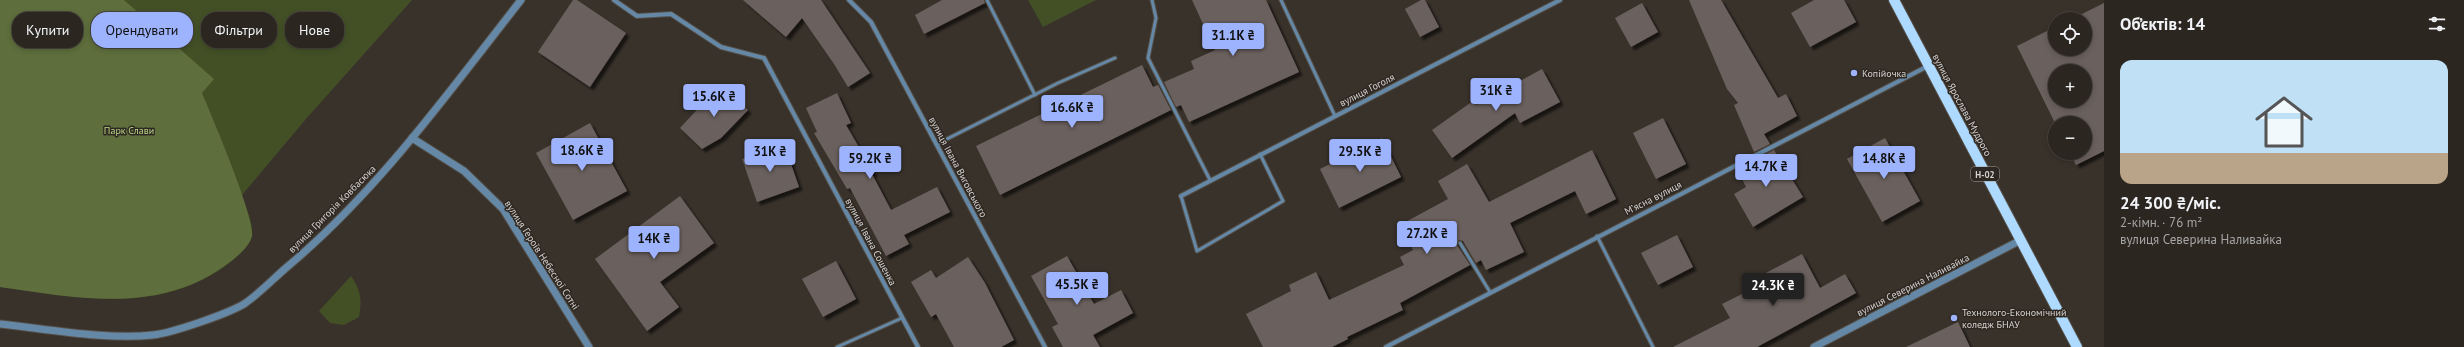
<!DOCTYPE html>
<html lang="uk">
<head>
<meta charset="utf-8">
<style>
  :root { --surface:#2b2620; --page:#332e29; --text:#f1f3f6; --muted:#a6a5a5; --line:#47433e; --accent:#9eb3fd }
  body { margin:0; font-family:"PT Sans",sans-serif; background:var(--page); color:var(--text); height:100vh; display:flex; flex-direction:column; font-size:15px; white-space:nowrap }
  * { box-sizing:border-box; margin:0 }
  p { font-size:13px; color:var(--muted) }
  .icon { flex:none; width:22px; height:22px; fill:none; stroke:currentColor; stroke-width:2; stroke-linecap:round; stroke-linejoin:round }
  .map { position:relative; flex:1; overflow:hidden }
  .details { display:flex; flex-direction:column; background:var(--surface); width:360px }
  .details>* { flex:none }
  .hud { position:absolute; left:12px; top:12px; width:380px; height:36px; display:flex; gap:8px }
  .fabs { position:absolute; left:2048px; top:12px; display:grid; gap:8px }
  .fabs a { display:grid; place-items:center; width:44px; height:44px; border-radius:50%; background:var(--surface); box-shadow:0 2px 6px #0003,0 0 0 1px var(--line); font-size:20px }
  .price { position:absolute; translate:-50% -34px; padding:0 9px; border-radius:4px; background:var(--accent); color:#111; font-size:13px; line-height:26px; filter:drop-shadow(0 1px 2px #0008) }
  .price::after { content:''; position:absolute; left:50%; top:24px; width:12px; height:9px; margin-left:-6px; background:inherit; clip-path:polygon(0 0,100% 0,50% 100%) }
  .price.current { background:#222; color:#fff }
  ul { padding:0; list-style:none }
  li { display:grid; align-content:center; gap:8px; height:212px; padding:0 16px }
  li span { display:grid; place-items:center; height:124px; border-radius:12px; color:#555 }
  li>.icon { margin-inline-start:auto }
  span .icon { width:72px; height:72px; fill:#fffc; stroke-width:1 }
  li b { font-size:17px }
  h2 { display:flex; justify-content:space-between; align-items:center; height:48px; padding:0 16px; font-size:17px }
  .tag { padding:0 14px; border-radius:16px; background:var(--surface); box-shadow:0 2px 6px #0003,0 0 0 1px var(--line); font-size:14px; line-height:36px }
  .tag.current { background:var(--accent); color:#111 }
  main { display:flex; flex:1; min-height:0 }
  .map>svg:first-child { display:block }
</style>
</head>
<body>
<main>
<div class="map">
<svg width="2104" height="347" viewBox="0 0 2104 347">
  <defs>
    <filter id="shadow"><feDropShadow dx="3.5" dy="3.5" stdDeviation="1" flood-color="#0009"/></filter>
  </defs>
  <rect width="100%" height="100%" fill="#39322b"/>
  <g fill="#435026">
    <path d="M 0,0 L 412,0 L 306,119 L 242,195 C 245,207 254,223 252,236 C 250,248 233,260 224,267 C 155,315 78,297 0,287 Z"/>
    <path d="M 1028,0 L 1096,0 L 1043,27 Z"/>
    <path d="M 351,276 C 361,290 362,300 359,317 L 344,325 L 330,323 L 319,311 Z"/>
  </g>
  <path fill="#5e6e3c" d="M 0,0 L 124,0 L 214,79 L 202,93 C 212,117 255,217 252,236 C 249,248 233,260 223,267 C 156,314 76,298 0,287 Z"/>
  <g fill="#6b605d" fill-rule="evenodd" filter="url(#shadow)">
    <path d="M 573,0 L 577,0 L 626,33 L 590,87 L 538,52 Z"/>
    <path d="M 743,0 L 821,0 L 870,73 L 848,87 L 834,64 L 802,18 L 786,37 Z"/>
    <path d="M 942,0 L 984,0 L 985,3 L 924,34 L 915,15 Z"/>
    <path d="M 1192,0 L 1266,0 L 1299,72 L 1189,122 L 1181,105 L 1176,107 L 1164,82 L 1194,69 L 1191,61 L 1215,50 Z"/>
    <path d="M 1421,0 L 1425,0 L 1439,27 L 1420,37 L 1405,9 Z"/>
    <path d="M 1689,0 L 1721,0 L 1778,98 L 1786,94 L 1797,116 L 1764,134 L 1770,144 L 1754,152 L 1734,105 L 1738,103 L 1727,89 Z"/>
    <path d="M 1814,0 L 1844,0 L 1856,22 L 1810,47 L 1791,13 Z"/>
    <path d="M 1642,3 L 1658,32 L 1631,47 L 1615,18 Z"/>
    <path d="M 2104,3 L 2104,151 L 2076,165 L 2070,153 L 2085,153 L 2085,123 L 2055,123 L 2017,46 L 2055,27 L 2055,49 L 2085,49 L 2085,19 L 2072,19 ZM 2055,71 L 2085,71 L 2085,101 L 2055,101 Z"/>
    <path d="M 1142,65 L 1153,87 L 1158,85 L 1171,110 L 1000,195 L 976,146 Z"/>
    <path d="M 1542,69 L 1560,102 L 1520,123 L 1515,113 L 1452,158 L 1432,130 L 1473,101 L 1476,105 Z"/>
    <path d="M 721,84 L 748,110 L 721,138 L 702,149 L 680,128 Z"/>
    <path d="M 837,93 L 851,123 L 846,125 L 874,173 L 872,174 L 891,210 L 937,187 L 950,212 L 904,235 L 909,244 L 886,256 L 850,188 L 847,189 L 814,133 L 817,132 L 806,108 Z"/>
    <path d="M 1663,118 L 1686,164 L 1656,179 L 1633,133 Z"/>
    <path d="M 590,123 L 627,191 L 573,220 L 536,153 Z"/>
    <path d="M 1382,138 L 1401,177 L 1339,208 L 1320,169 Z"/>
    <path d="M 1885,138 L 1920,201 L 1882,222 L 1847,159 Z"/>
    <path d="M 784,144 L 799,187 L 757,202 L 742,159 Z"/>
    <path d="M 1592,150 L 1616,199 L 1586,214 L 1575,191 L 1510,223 L 1524,252 L 1486,270 L 1481,260 L 1476,263 L 1463,241 L 1459,240 L 1457,245 L 1470,265 L 1400,303 L 1403,310 L 1347,337 L 1348,339 L 1332,347 L 1263,347 L 1246,314 L 1291,291 L 1289,285 L 1316,272 L 1329,300 L 1404,265 L 1400,257 L 1413,250 L 1400,225 L 1448,199 L 1438,181 L 1467,164 L 1489,202 Z"/>
    <path d="M 1774,150 L 1803,197 L 1753,227 L 1734,194 L 1746,187 L 1737,169 Z"/>
    <path d="M 680,196 L 714,243 L 660,282 L 679,307 L 647,331 L 595,259 Z"/>
    <path d="M 1677,235 L 1693,267 L 1658,285 L 1641,253 Z"/>
    <path d="M 1802,254 L 1820,288 L 1845,274 L 1856,293 L 1757,347 L 1673,347 L 1730,318 L 1722,304 L 1764,283 L 1760,276 Z"/>
    <path d="M 1067,256 L 1094,304 L 1121,290 L 1133,313 L 1093,335 L 1100,347 L 1063,347 L 1052,327 L 1058,324 L 1031,276 Z"/>
    <path d="M 968,257 L 985,283 L 1014,340 L 1001,347 L 954,347 L 936,314 L 931,317 L 911,282 L 931,270 L 936,278 Z"/>
    <path d="M 836,261 L 856,299 L 823,317 L 802,279 Z"/>
    <path d="M 1958,322 L 1970,347 L 1906,347 Z"/>
  </g>
  <g fill="none" stroke-linecap="round" stroke-linejoin="round">
    <defs>
      <g id="service">
        <path d="M 987,0 L 1035,95"/>
        <path d="M 1152,0 L 1156,18 L 1148,58 L 1210,180"/>
        <path d="M 1281,0 L 1335,116"/>
        <path d="M 937,144 L 1058,83 L 1115,58"/>
        <path d="M 1181,196 L 1197,251 L 1283,201 L 1260,154"/>
        <path d="M 1597,236 L 1653,347"/>
        <path d="M 1460,243 L 1490,292"/>
        <path d="M 837,347 L 902,318"/>
      </g>
      <g id="minor">
        <path d="M 614,0 L 637,16 L 671,14 L 721,47 L 764,58 L 918,347"/>
        <path d="M 849,0 L 871,22 L 1045,347"/>
        <path d="M 1181,196 L 1560,0"/>
        <path d="M 1386,347 L 1928,66"/>
      </g>
      <g id="tertiary">
        <path d="M 412,138 L 464,171 L 503,209 L 589,347"/>
        <path d="M 0,324 C 48,329 105,340 153,335 C 172,333 227,314 244,304 C 259,294 273,279 287,267 C 378,191 448,93 521,0"/>
        <path d="M 1814,347 L 2021,240"/>
      </g>
      <path id="primary" d="M 1894,0 L 2077,347"/>
    </defs>
    <use href="#service" stroke="#554f48" stroke-width="5"/>
    <use href="#minor" stroke="#554f48" stroke-width="6"/>
    <use href="#tertiary" stroke="#554f48" stroke-width="9"/>
    <use href="#primary" stroke="#554f48" stroke-width="12"/>
    <use href="#service" stroke="#6488a6" stroke-width="3"/>
    <use href="#minor" stroke="#6488a6" stroke-width="4"/>
    <use href="#tertiary" stroke="#6488a6" stroke-width="7"/>
    <use href="#primary" stroke="#aedaff" stroke-width="10"/>
  </g>
  <g fill="#9eb3fd" stroke="#2e2822" stroke-width="1.5">
    <circle cx="1854" cy="73" r="4"/>
    <circle cx="1954" cy="318" r="4"/>
  </g>
  <g text-anchor="middle" dominant-baseline="central" stroke-width="3" stroke-linejoin="round" paint-order="stroke">
    <rect fill="#2e2822" stroke="#a49f9a" stroke-width="1" x="1971" y="167" width="28" height="14" rx="3"/>
    <g font-size="9" font-weight="bold" fill="#d6d2ce">
      <text x="1985" y="174">Н-02</text>
    </g>
    <g font-size="10" fill="#d6d2ce" stroke="#2e2822" text-anchor="start">
      <text x="1862" y="73">Копійочка</text>
      <text x="1962" y="312">Технолого-Економічний<tspan x="1962" dy="12">коледж БНАУ</tspan></text>
    </g>
    <g font-size="10" fill="#d6d2ce" stroke="#2e2822">
      <text transform="translate(1367 90) rotate(-27)">вулиця Гоголя</text>
      <text transform="translate(1962 105) rotate(62)">вулиця Ярослава Мудрого</text>
      <text transform="translate(958 167) rotate(62)">вулиця Івана Виговського</text>
      <text transform="translate(1653 198) rotate(-27)">Мʼясна вулиця</text>
      <text transform="translate(332 209) rotate(-45)">вулиця Григорія Ковбасюка</text>
      <text transform="translate(871 242) rotate(62)">вулиця Івана Сошенка</text>
      <text transform="translate(542 255) rotate(57)">вулиця Героїв Небесної Сотні</text>
      <text transform="translate(1913 285) rotate(-27)">вулиця Северина Наливайка</text>
    </g>
    <g font-size="10" fill="#bcd688" stroke="#2e2822">
      <text x="129" y="130">Парк Слави</text>
    </g>
  </g>
</svg>
<div class="fabs">
<a><svg class="icon" aria-label="locate" viewBox="0 0 24 24"><circle cx="12" cy="12" r="6"/><path d="M12 2v4M12 18v4M2 12h4M18 12h4"/></svg></a>
<a>+</a>
<a>−</a>
</div>
<b class="price" style="left:1233px;top:57px">31.1K ₴</b>
<b class="price" style="left:1496px;top:112px">31K ₴</b>
<b class="price" style="left:714px;top:118px">15.6K ₴</b>
<b class="price" style="left:1072px;top:129px">16.6K ₴</b>
<b class="price" style="left:582px;top:172px">18.6K ₴</b>
<b class="price" style="left:770px;top:173px">31K ₴</b>
<b class="price" style="left:1360px;top:173px">29.5K ₴</b>
<b class="price" style="left:870px;top:180px">59.2K ₴</b>
<b class="price" style="left:1884px;top:180px">14.8K ₴</b>
<b class="price" style="left:1766px;top:188px">14.7K ₴</b>
<b class="price" style="left:1427px;top:255px">27.2K ₴</b>
<b class="price" style="left:654px;top:260px">14K ₴</b>
<b class="price" style="left:1077px;top:306px">45.5K ₴</b>
<b class="price current" style="left:1773px;top:307px">24.3K ₴</b>
<div class="hud">
<a class="tag">Купити</a>
<a class="tag current">Орендувати</a>
<a class="tag">Фільтри</a>
<a class="tag">Нове</a>
</div>
</div>
<section class="details">
<h2>Об’єктів: 14<svg class="icon" aria-label="filters" viewBox="0 0 24 24"><path d="M4 7h16M4 17h16"/><circle cx="9" cy="7" r="2"/><circle cx="15" cy="17" r="2"/></svg></h2>
<ul>
<li><span style="background:linear-gradient(#bfe0f5 75%,#b9a48a 0)"><svg class="icon" aria-label="home" viewBox="0 0 24 24"><path d="M3 11l9-7 9 7M6 9v11h12V9"/></svg></span><div><b>24 300 ₴/міс.</b><p>2-кімн. · 76 m²</p><p>вулиця Северина Наливайка</p></div></li>
</ul>
</section>
</main>
</body>
</html>
